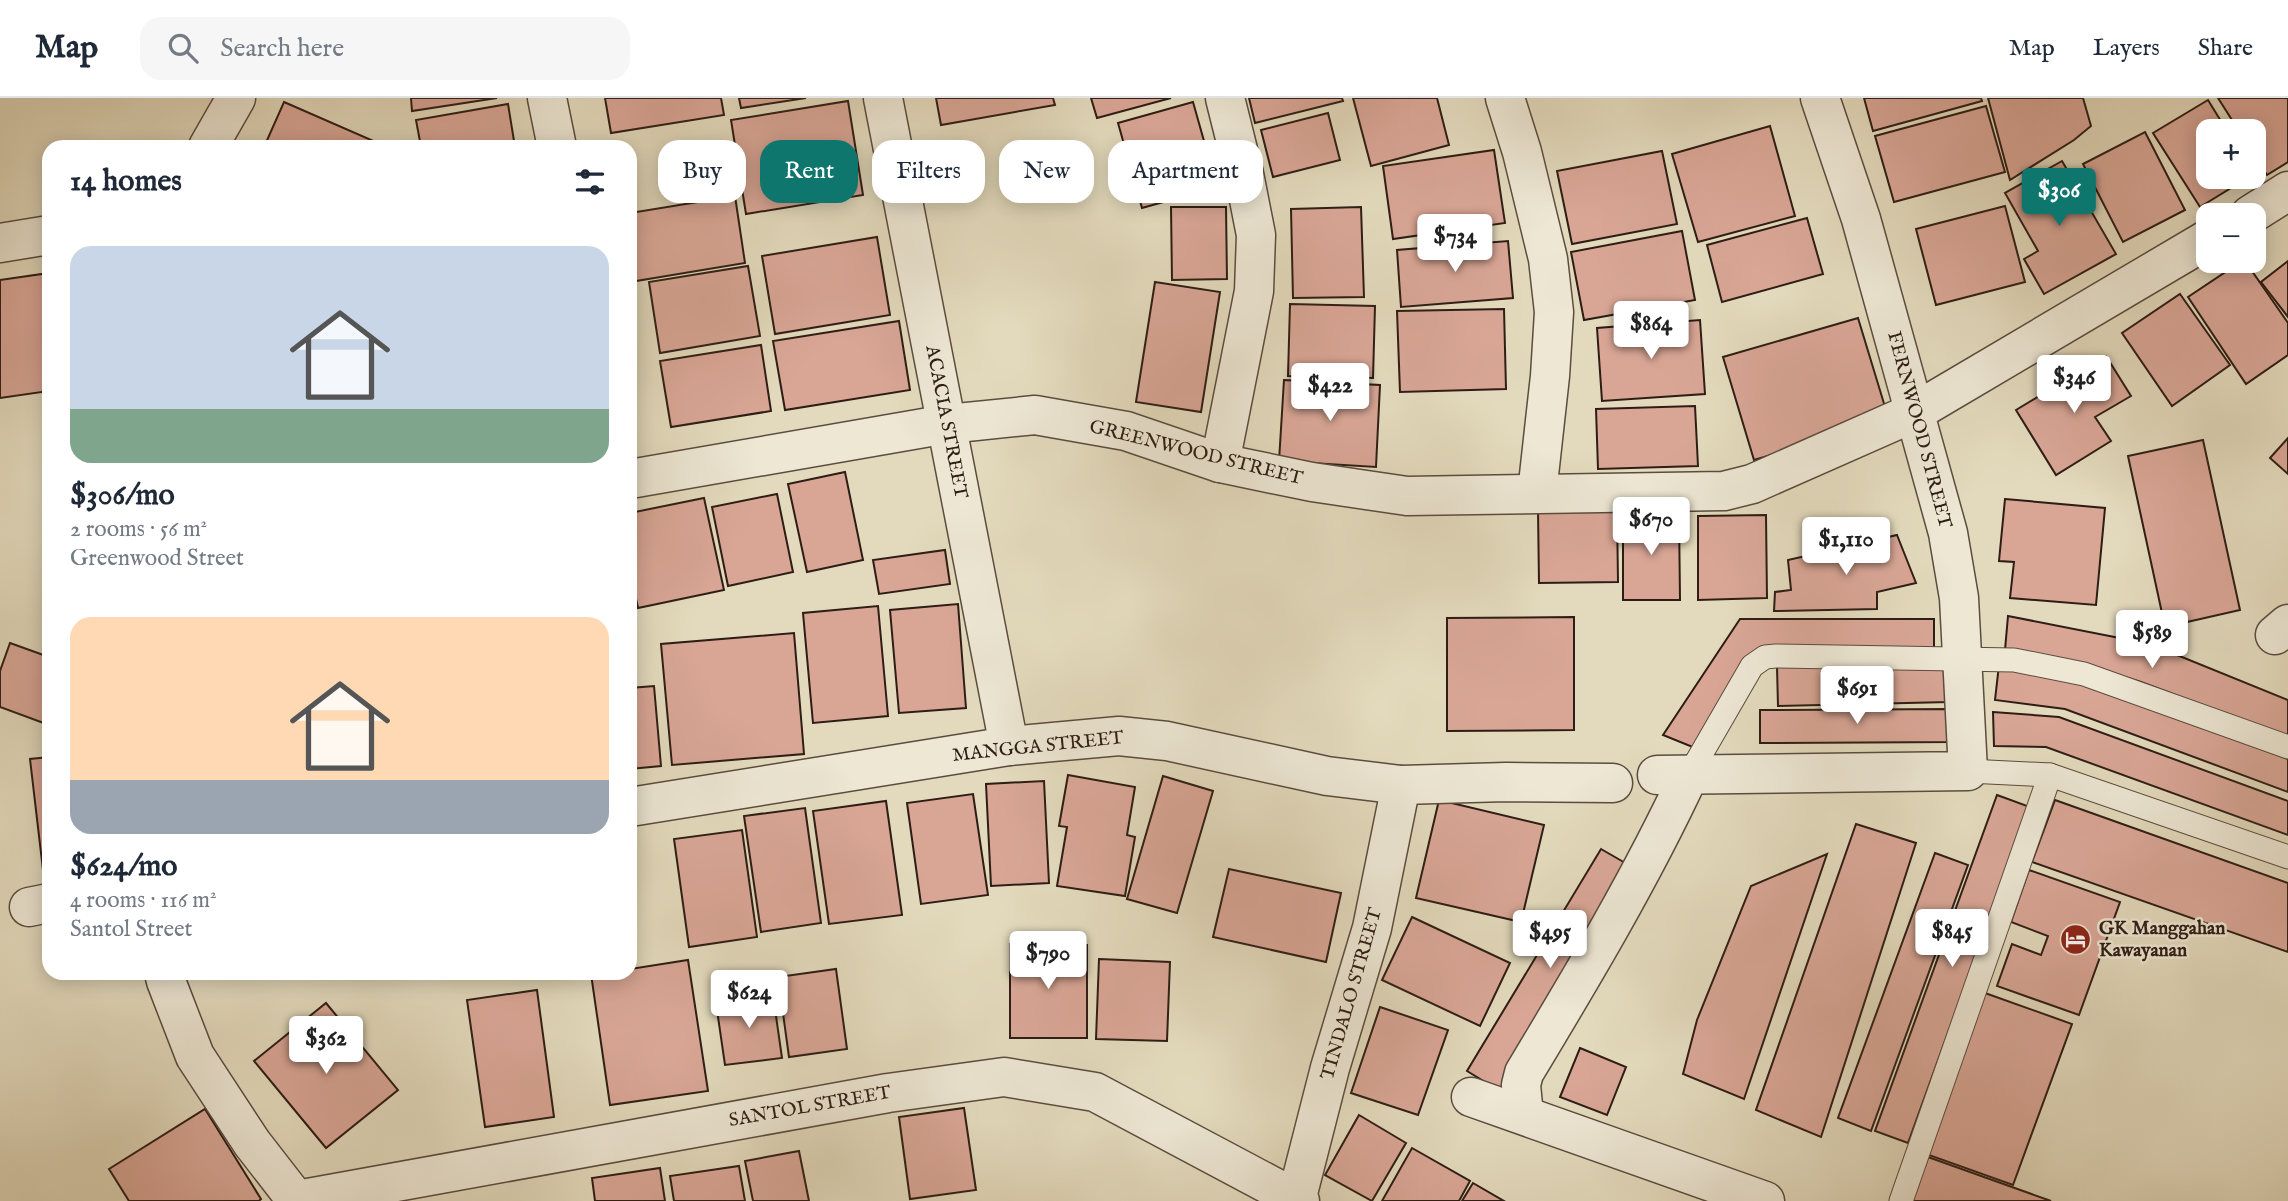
<!DOCTYPE html>
<html lang="en">
<head>
<meta charset="utf-8">
<style>
  :root { --surface:#fff; --page:#f6f6f7; --text:#1f2937; --muted:#747a83; --line:#e0e1e3; --accent:#0f766e }
  body { margin:0; font-family:"IM FELL English",serif; background:var(--page); color:var(--text); height:100vh; display:flex; flex-direction:column; font-size:26px; white-space:nowrap }
  * { box-sizing:border-box; margin:0 }
  p { font-size:23px; color:var(--muted) }
  .icon { flex:none; width:38px; height:38px; fill:none; stroke:currentColor; stroke-width:2; stroke-linecap:round; stroke-linejoin:round }
  .map { position:relative; flex:1; overflow:hidden }
  .panel { position:absolute; left:42px; top:42px; width:595px; height:840px; display:flex; flex-direction:column; background:var(--surface); border-radius:21px; box-shadow:0 4px 18px #0003 }
  .panel>* { flex:none }
  .banner { position:absolute; left:658px; top:42px; width:665px; height:63px; display:flex; gap:14px }
  .controls { position:absolute; left:2196px; top:21px; display:grid; gap:14px }
  .controls a { display:grid; place-items:center; width:70px; height:70px; border-radius:14px; background:var(--surface); box-shadow:0 4px 18px #0003; font-size:35px }
  .price { position:absolute; translate:-50% -60px; padding:0 16px; border-radius:7px; background:#fff; color:#222; font-size:23px; line-height:46px; filter:drop-shadow(0 2px 4px #0008) }
  .price::after { content:''; position:absolute; left:50%; top:42px; width:21px; height:16px; margin-left:-10px; background:inherit; clip-path:polygon(0 0,100% 0,50% 100%) }
  .price.active { background:var(--accent); color:#fff }
  ul { padding:0; list-style:none }
  li { display:grid; align-content:center; gap:14px; height:371px; padding:0 28px }
  li span { display:grid; place-items:center; height:217px; border-radius:21px; color:#555 }
  li>.icon { margin-inline-start:auto }
  span .icon { width:126px; height:126px; fill:#fffc; stroke-width:1 }
  li b { font-size:30px }
  h2 { display:flex; justify-content:space-between; align-items:center; height:84px; padding:0 28px; font-size:30px }
  .pill { padding:0 24px; border-radius:21px; background:var(--surface); box-shadow:0 4px 18px #0003; font-size:24px; line-height:63px }
  .pill.active { background:var(--accent); color:#fff }
  header { display:flex; align-items:center; gap:42px; box-sizing:border-box; height:98px; padding:0 35px; background:var(--surface); border-bottom:2px solid var(--line) }
  header strong { font-size:33px }
  nav { display:flex; gap:38px; margin-inline-start:auto; font-size:24px }
  .search { width:490px; height:63px; background:var(--page); display:flex; align-items:center; gap:18px; box-sizing:border-box; padding:0 24px; border-radius:21px; color:var(--muted); font-size:26px }
  .map>svg:first-child { display:block }
</style>
</head>
<body>
<header>
<strong>Map</strong>
<div class="search"><svg class="icon" aria-label="search" viewBox="0 0 24 24"><circle cx="10" cy="10" r="6"/><path d="M15 15l6 6"/></svg>Search here</div>
<nav><a>Map</a><a>Layers</a><a>Share</a></nav>
</header>
<div class="map">
<svg width="2288" height="1103" viewBox="0 0 2288 1103">
  <rect width="100%" height="100%" fill="#e3dabd"/>
  <filter id="stains"><feTurbulence type="fractalNoise" baseFrequency=".00286" numOctaves="4"/><feColorMatrix values="0 0 0 0 .2 0 0 0 0 .09 0 0 0 0 .02 0 0 0 .5 -.17"/></filter>
  <radialGradient id="worn" r=".72"><stop offset=".6" stop-color="#630" stop-opacity="0"/><stop offset="1" stop-color="#630" stop-opacity=".3"/></radialGradient>
  <g fill="#d9a696" stroke="#2e1d15" stroke-width="2">
    <path d="M 411,0 L 497,0 L 412,13 Z"/>
    <path d="M 605,0 L 721,0 L 724,17 L 611,35 Z"/>
    <path d="M 739,0 L 806,0 L 741,10 Z"/>
    <path d="M 936,0 L 1053,0 L 1055,7 L 941,27 Z"/>
    <path d="M 1091,0 L 1171,0 L 1097,20 Z"/>
    <path d="M 1249,0 L 1342,0 L 1343,3 L 1255,25 Z"/>
    <path d="M 1353,0 L 1437,0 L 1449,47 L 1371,68 Z"/>
    <path d="M 1864,0 L 1981,0 L 1982,3 L 1873,33 Z"/>
    <path d="M 1988,0 L 2083,0 L 2091,28 L 2074,42 L 2010,82 Z"/>
    <path d="M 2218,0 L 2288,0 L 2288,64 L 2267,77 L 2254,57 L 2254,33 L 2239,33 Z"/>
    <path d="M 2208,2 L 2227,33 L 2208,33 L 2208,79 L 2249,79 L 2200,109 L 2153,35 Z"/>
    <path d="M 848,3 L 863,97 L 746,116 L 731,22 Z"/>
    <path d="M 284,4 L 385,48 L 384,49 L 264,49 Z"/>
    <path d="M 1193,4 L 1217,89 L 1142,110 L 1118,25 Z"/>
    <path d="M 508,6 L 515,49 L 421,49 L 416,22 Z"/>
    <path d="M 1986,8 L 2005,74 L 1894,104 L 1875,38 Z"/>
    <path d="M 1328,15 L 1340,62 L 1273,79 L 1261,32 Z"/>
    <path d="M 1770,28 L 1795,118 L 1698,144 L 1672,56 Z"/>
    <path d="M 2145,34 L 2185,112 L 2123,144 L 2083,66 Z"/>
    <path d="M 1494,52 L 1505,125 L 1393,141 L 1383,68 Z"/>
    <path d="M 1662,53 L 1677,126 L 1572,146 L 1557,73 Z"/>
    <path d="M 2062,63 L 2116,156 L 2044,196 L 2024,161 L 2038,153 L 2005,95 Z"/>
    <path d="M 735,98 L 745,165 L 630,184 L 630,115 Z"/>
    <path d="M 2005,108 L 2025,184 L 1936,207 L 1916,131 Z"/>
    <path d="M 1171,109 L 1226,109 L 1227,181 L 1172,182 Z"/>
    <path d="M 1361,109 L 1364,199 L 1293,200 L 1291,111 Z"/>
    <path d="M 1807,120 L 1823,176 L 1722,204 L 1707,147 Z"/>
    <path d="M 1682,133 L 1695,202 L 1584,222 L 1571,154 Z"/>
    <path d="M 877,139 L 890,217 L 775,236 L 762,158 Z"/>
    <path d="M 1508,143 L 1513,200 L 1401,209 L 1397,152 Z"/>
    <path d="M 2242,163 L 2245,163 L 2288,225 L 2288,257 L 2246,286 L 2188,199 Z"/>
    <path d="M 2288,163 L 2288,219 L 2261,184 Z"/>
    <path d="M 748,168 L 760,238 L 660,255 L 649,184 Z"/>
    <path d="M 49,175 L 49,265 L 47,265 L 49,293 L 0,300 L 0,182 Z"/>
    <path d="M 1155,184 L 1220,194 L 1201,314 L 1136,304 Z"/>
    <path d="M 2180,196 L 2230,267 L 2172,308 L 2122,235 Z"/>
    <path d="M 1290,206 L 1375,208 L 1373,280 L 1288,278 Z"/>
    <path d="M 1504,211 L 1506,291 L 1400,294 L 1397,213 Z"/>
    <path d="M 1858,220 L 1889,322 L 1754,362 L 1723,259 Z"/>
    <path d="M 1700,222 L 1705,296 L 1602,303 L 1597,230 Z"/>
    <path d="M 899,223 L 910,292 L 785,312 L 773,243 Z"/>
    <path d="M 761,247 L 771,313 L 671,329 L 660,263 Z"/>
    <path d="M 2106,258 L 2131,298 L 2095,319 L 2111,343 L 2056,377 L 2016,312 Z"/>
    <path d="M 1284,282 L 1380,287 L 1376,369 L 1279,363 Z"/>
    <path d="M 1695,308 L 1698,368 L 1598,371 L 1596,311 Z"/>
    <path d="M 2288,340 L 2288,376 L 2270,360 Z"/>
    <path d="M 2203,342 L 2240,512 L 2165,529 L 2128,358 Z"/>
    <path d="M 845,374 L 863,462 L 807,474 L 788,386 Z"/>
    <path d="M 777,396 L 793,474 L 728,488 L 712,409 Z"/>
    <path d="M 704,400 L 724,492 L 638,510 L 630,473 L 630,415 Z"/>
    <path d="M 2005,401 L 2105,410 L 2096,507 L 2010,500 L 2014,464 L 1999,463 Z"/>
    <path d="M 1538,413 L 1617,413 L 1618,484 L 1539,485 Z"/>
    <path d="M 1623,415 L 1679,415 L 1680,502 L 1623,502 Z"/>
    <path d="M 1766,417 L 1767,500 L 1698,502 L 1698,418 Z"/>
    <path d="M 1897,437 L 1916,485 L 1877,494 L 1877,511 L 1774,513 L 1775,494 L 1791,492 L 1788,462 Z"/>
    <path d="M 945,452 L 950,486 L 879,496 L 873,462 Z"/>
    <path d="M 958,506 L 966,610 L 899,615 L 890,512 Z"/>
    <path d="M 878,508 L 888,618 L 813,625 L 803,515 Z"/>
    <path d="M 2008,518 L 2150,546 L 2288,602 L 2288,639 L 2141,584 L 2073,563 L 2005,552 Z"/>
    <path d="M 1574,519 L 1574,632 L 1447,633 L 1447,520 Z"/>
    <path d="M 1740,521 L 1934,521 L 1934,557 L 1755,556 L 1700,652 L 1663,637 Z"/>
    <path d="M 794,535 L 804,656 L 672,667 L 661,546 Z"/>
    <path d="M 10,545 L 49,559 L 49,627 L 0,609 L 0,573 Z"/>
    <path d="M 1949,565 L 1949,604 L 1778,608 L 1777,569 Z"/>
    <path d="M 1999,567 L 2077,579 L 2288,661 L 2288,694 L 2065,611 L 1995,602 Z"/>
    <path d="M 654,588 L 661,668 L 630,671 L 630,590 Z"/>
    <path d="M 1954,611 L 1954,644 L 1760,645 L 1760,612 Z"/>
    <path d="M 1993,614 L 2059,619 L 2288,703 L 2288,737 L 2046,649 L 1994,648 Z"/>
    <path d="M 49,659 L 49,772 L 43,772 L 30,661 Z"/>
    <path d="M 1068,677 L 1135,689 L 1127,737 L 1135,739 L 1125,798 L 1057,788 L 1067,729 L 1059,728 Z"/>
    <path d="M 1163,678 L 1213,693 L 1177,815 L 1127,801 Z"/>
    <path d="M 1044,683 L 1049,785 L 991,788 L 986,686 Z"/>
    <path d="M 973,696 L 988,797 L 921,806 L 907,705 Z"/>
    <path d="M 1997,697 L 2030,709 L 1908,1045 L 1875,1033 Z"/>
    <path d="M 1439,702 L 1544,727 L 1521,824 L 1416,800 Z"/>
    <path d="M 2055,702 L 2288,785 L 2288,854 L 2032,764 Z"/>
    <path d="M 886,703 L 902,817 L 829,826 L 813,713 Z"/>
    <path d="M 805,710 L 821,825 L 761,834 L 744,718 Z"/>
    <path d="M 1856,726 L 1916,745 L 1821,1039 L 1756,1012 Z"/>
    <path d="M 742,732 L 757,839 L 689,849 L 674,741 Z"/>
    <path d="M 1601,751 L 1634,770 L 1500,993 L 1467,973 Z"/>
    <path d="M 1935,755 L 1968,767 L 1871,1033 L 1838,1020 Z"/>
    <path d="M 1827,756 L 1744,1001 L 1683,976 L 1697,922 L 1751,788 Z"/>
    <path d="M 1229,771 L 1341,795 L 1326,864 L 1213,839 Z"/>
    <path d="M 2029,772 L 2120,804 L 2079,917 L 1997,888 L 2012,846 L 2041,857 L 2048,838 L 2011,824 Z"/>
    <path d="M 1412,819 L 1510,865 L 1480,928 L 1382,882 Z"/>
    <path d="M 1010,846 L 1087,847 L 1087,940 L 1010,940 Z"/>
    <path d="M 1099,861 L 1170,864 L 1167,943 L 1096,941 Z"/>
    <path d="M 688,862 L 708,993 L 610,1007 L 591,876 L 630,875 L 630,871 Z"/>
    <path d="M 836,871 L 847,951 L 789,959 L 778,879 Z"/>
    <path d="M 537,892 L 554,1019 L 485,1029 L 467,902 Z"/>
    <path d="M 1985,895 L 2072,926 L 2013,1087 L 1926,1056 Z"/>
    <path d="M 773,897 L 782,960 L 725,967 L 716,905 Z"/>
    <path d="M 326,905 L 398,992 L 326,1050 L 254,963 Z"/>
    <path d="M 1380,909 L 1448,932 L 1418,1017 L 1351,995 Z"/>
    <path d="M 1580,950 L 1626,969 L 1607,1017 L 1560,999 Z"/>
    <path d="M 964,1010 L 976,1092 L 910,1101 L 899,1019 Z"/>
    <path d="M 205,1011 L 261,1101 L 259,1103 L 129,1103 L 109,1071 Z"/>
    <path d="M 1359,1017 L 1406,1045 L 1372,1103 L 1325,1077 Z"/>
    <path d="M 1412,1050 L 1470,1083 L 1459,1103 L 1382,1103 Z"/>
    <path d="M 799,1053 L 809,1103 L 753,1103 L 745,1063 Z"/>
    <path d="M 1928,1059 L 2051,1103 L 1912,1103 Z"/>
    <path d="M 739,1068 L 745,1103 L 674,1103 L 670,1078 Z"/>
    <path d="M 660,1070 L 665,1103 L 595,1103 L 592,1080 Z"/>
    <path d="M 1473,1085 L 1504,1103 L 1462,1103 Z"/>
  </g>
  <g fill="none" stroke-linecap="round" stroke-linejoin="round">
    <defs>
      <g id="service">
        <path d="M 1968,673 L 2050,677 L 2288,759"/>
        <path d="M 1689,677 L 1752,568 L 1765,559 L 1776,558 L 2014,562 L 2084,576 L 2288,649"/>
        <path d="M 1901,1103 L 2050,677"/>
      </g>
      <g id="minor">
        <path d="M 547,0 L 557,49"/>
        <path d="M 883,0 L 1009,648"/>
        <path d="M 1505,0 L 1522,54 L 1548,161 L 1554,214 L 1550,278 L 1537,395"/>
        <path d="M 2250,117 L 2288,93"/>
        <path d="M 0,145 L 49,137"/>
        <path d="M 1220,365 L 1254,193 L 1256,137 L 1244,76 L 1225,0"/>
        <path d="M 630,381 L 947,326 L 1035,317 L 1126,333 L 1220,365 L 1312,384 L 1407,398 L 1724,393 L 1752,386 L 1915,314 L 2208,141"/>
        <path d="M 2275,537 L 2288,526"/>
        <path d="M 1657,677 L 1968,673 L 1959,500 L 1948,435 L 1861,121 L 1820,0"/>
        <path d="M 630,709 L 1009,648 L 1119,638 L 1167,643 L 1327,678 L 1401,687 L 1506,684 L 1613,685"/>
        <path d="M 29,809 L 49,805"/>
        <path d="M 1471,999 L 1765,1103"/>
        <path d="M 1524,1017 L 1521,987 L 1524,975 C 1583,877 1641,780 1689,677"/>
        <path d="M 297,1102 L 888,995 L 1004,979 L 1095,994 L 1300,1103"/>
        <path d="M 1296,1103 L 1330,970 L 1372,830 L 1401,687"/>
      </g>
      <g id="tertiary">
        <path d="M 208,49 L 236,0"/>
        <path d="M 164,875 L 166,883 L 195,958 L 252,1045 L 297,1103"/>
      </g>
    </defs>
    <use href="#service" stroke="#5b4c3f" stroke-width="25"/>
    <use href="#minor" stroke="#5b4c3f" stroke-width="41"/>
    <use href="#tertiary" stroke="#5b4c3f" stroke-width="41"/>
    <use href="#service" stroke="#ede7d4" stroke-width="23"/>
    <use href="#minor" stroke="#ede7d4" stroke-width="38"/>
    <use href="#tertiary" stroke="#ede7d4" stroke-width="38"/>
  </g>
  <defs>
    <symbol id="hotel-disc" viewBox="-11 -11 22 22"><circle r="9.5" fill="#8f2418" stroke="#ede7d4"/><path d="M-6-4.5h1.5V1H6V5H4.5V3h-9V5H-6ZM-4 0a1.8 1.8 0 1 1 3.6 0ZM.5 0V-2.5h3Q6-2.5 6 0Z" fill="#fff"/></symbol>
  </defs>
  <g fill-rule="evenodd">
    <use href="#hotel-disc" x="2058" y="824" width="35" height="35"/>
  </g>
  <g text-anchor="middle" dominant-baseline="central" stroke-width="5" stroke-linejoin="round" paint-order="stroke">
    <g font-size="19" fill="#2e1d15" stroke="#ede7d4">
      <text transform="translate(946 324) rotate(79)">ACACIA STREET</text>
      <text transform="translate(1919 332) rotate(75)">FERNWOOD STREET</text>
      <text transform="translate(1196 355) rotate(14)">GREENWOOD STREET</text>
      <text transform="translate(1038 649) rotate(-6)">MANGGA STREET</text>
      <text transform="translate(1352 896) rotate(-74)">TINDALO STREET</text>
      <text transform="translate(810 1009) rotate(-10)">SANTOL STREET</text>
    </g>
    <g font-size="19" font-weight="bold" fill="#2e1d15" stroke="#ede7d4" text-anchor="start">
      <text x="2099" y="831">GK Manggahan<tspan x="2099" dy="22">Kawayanan</tspan></text>
    </g>
  </g>
  <rect width="100%" height="100%" filter="url(#stains)"/>
  <rect width="100%" height="100%" fill="url(#worn)"/>
</svg>
<div class="controls">
<a>+</a>
<a>−</a>
</div>
<b class="price active" style="left:2059px;top:130px">$306</b>
<b class="price" style="left:1455px;top:176px">$734</b>
<b class="price" style="left:1651px;top:263px">$864</b>
<b class="price" style="left:2074px;top:317px">$346</b>
<b class="price" style="left:1330px;top:325px">$422</b>
<b class="price" style="left:1651px;top:459px">$670</b>
<b class="price" style="left:1846px;top:479px">$1,110</b>
<b class="price" style="left:2152px;top:572px">$589</b>
<b class="price" style="left:1857px;top:628px">$691</b>
<b class="price" style="left:1952px;top:871px">$845</b>
<b class="price" style="left:1550px;top:872px">$495</b>
<b class="price" style="left:1048px;top:893px">$790</b>
<b class="price" style="left:749px;top:932px">$624</b>
<b class="price" style="left:326px;top:978px">$362</b>
<div class="banner">
<a class="pill">Buy</a>
<a class="pill active">Rent</a>
<a class="pill">Filters</a>
<a class="pill">New</a>
<a class="pill">Apartment</a>
</div>
<section class="panel">
<h2>14 homes<svg class="icon" aria-label="filters" viewBox="0 0 24 24"><path d="M4 7h16M4 17h16"/><circle cx="9" cy="7" r="2"/><circle cx="15" cy="17" r="2"/></svg></h2>
<ul>
<li><span style="background:linear-gradient(#c9d6e8 75%,#7fa58c 0)"><svg class="icon" aria-label="home" viewBox="0 0 24 24"><path d="M3 11l9-7 9 7M6 9v11h12V9"/></svg></span><div><b>$306/mo</b><p>2 rooms · 56 m²</p><p>Greenwood Street</p></div></li>
<li><span style="background:linear-gradient(#ffd9b3 75%,#9aa5b1 0)"><svg class="icon" aria-label="home" viewBox="0 0 24 24"><path d="M3 11l9-7 9 7M6 9v11h12V9"/></svg></span><div><b>$624/mo</b><p>4 rooms · 116 m²</p><p>Santol Street</p></div></li>
</ul>
</section>
</div>
</body>
</html>
